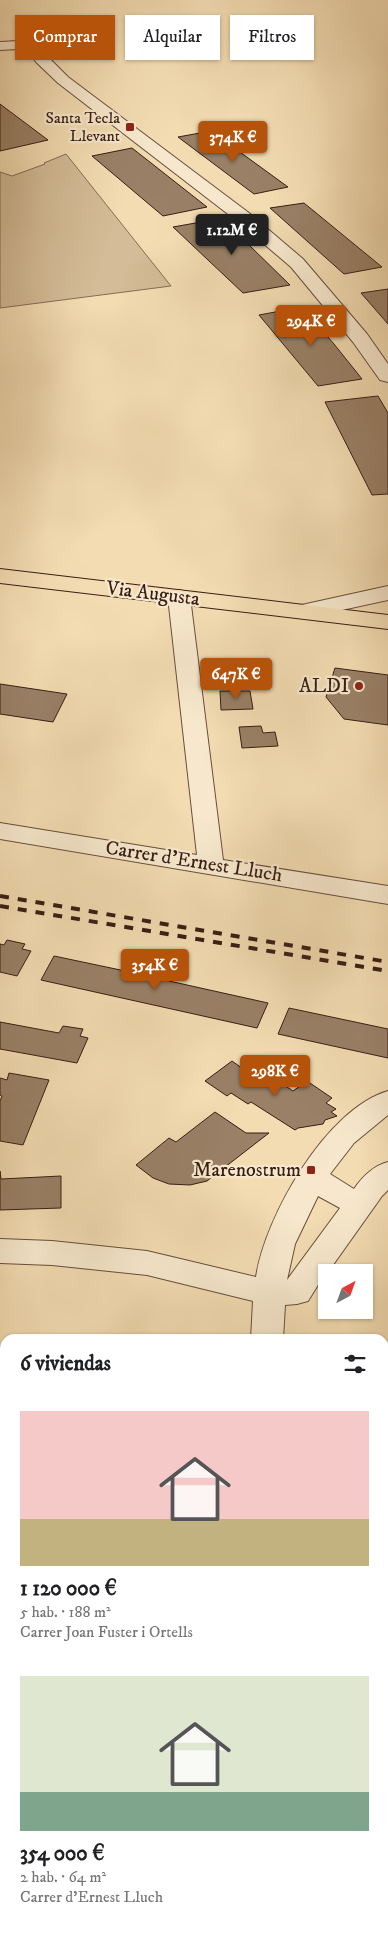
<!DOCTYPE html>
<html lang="es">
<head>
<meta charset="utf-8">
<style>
  :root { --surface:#fff; --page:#f2f2f2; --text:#202124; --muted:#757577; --accent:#b45309 }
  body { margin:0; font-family:"IM FELL DW Pica",serif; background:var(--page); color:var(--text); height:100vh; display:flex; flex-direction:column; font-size:19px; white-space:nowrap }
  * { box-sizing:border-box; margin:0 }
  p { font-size:16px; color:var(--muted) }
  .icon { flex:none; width:28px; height:28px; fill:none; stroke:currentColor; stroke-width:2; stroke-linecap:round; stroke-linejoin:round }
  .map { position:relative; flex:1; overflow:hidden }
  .details { position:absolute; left:0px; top:1334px; width:389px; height:601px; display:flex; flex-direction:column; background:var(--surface); border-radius:15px 15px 0 0; box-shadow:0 1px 4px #0004 }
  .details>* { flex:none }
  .top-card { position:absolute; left:15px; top:15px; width:359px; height:45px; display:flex; gap:10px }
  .needle { width:32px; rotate:41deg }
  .tools { position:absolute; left:318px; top:1264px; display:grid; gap:10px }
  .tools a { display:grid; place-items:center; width:55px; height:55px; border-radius:0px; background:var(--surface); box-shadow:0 1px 4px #0004; font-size:25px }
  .price { position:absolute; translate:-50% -42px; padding:0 11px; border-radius:5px; background:var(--accent); color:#fff; font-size:16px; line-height:32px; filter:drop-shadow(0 1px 2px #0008) }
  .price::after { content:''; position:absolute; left:50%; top:30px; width:15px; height:11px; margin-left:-8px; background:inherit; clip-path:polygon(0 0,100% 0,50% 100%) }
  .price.current { background:#222; color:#fff }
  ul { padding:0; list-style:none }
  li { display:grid; align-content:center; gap:10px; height:265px; padding:0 20px }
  li span { display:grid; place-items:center; height:155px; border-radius:0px; color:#555 }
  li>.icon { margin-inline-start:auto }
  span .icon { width:90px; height:90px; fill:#fffc; stroke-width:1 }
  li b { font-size:21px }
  h2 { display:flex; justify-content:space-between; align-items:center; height:60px; padding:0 20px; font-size:21px }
  .tag { padding:0 18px; border-radius:0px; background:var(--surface); box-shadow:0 1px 4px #0004; font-size:18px; line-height:45px }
  .tag.current { background:var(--accent); color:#fff }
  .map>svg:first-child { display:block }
</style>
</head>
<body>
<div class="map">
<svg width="388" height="1934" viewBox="0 0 388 1934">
  <rect width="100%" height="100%" fill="#f3dcb2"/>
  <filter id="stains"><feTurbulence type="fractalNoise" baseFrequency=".004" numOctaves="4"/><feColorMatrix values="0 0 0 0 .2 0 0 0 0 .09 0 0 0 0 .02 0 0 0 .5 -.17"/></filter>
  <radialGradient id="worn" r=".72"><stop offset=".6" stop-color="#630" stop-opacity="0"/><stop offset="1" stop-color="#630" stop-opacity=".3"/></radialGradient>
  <g fill="#d3bc97" stroke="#866c56">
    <path d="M 66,154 L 171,286 L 0,308 L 0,172 L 12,176 L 45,164 L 44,163 Z"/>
    <path d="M 388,1354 L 388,1603 L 384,1608 L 384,1358 Z"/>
    <path d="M 220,1930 L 363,1930 L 362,1934 L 218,1934 Z"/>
  </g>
  <g fill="#998066" stroke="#381d14">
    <path d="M 0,104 L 48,140 L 0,151 Z"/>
    <path d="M 211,131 L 288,187 L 254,194 L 178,137 Z"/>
    <path d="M 132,148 L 207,207 L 163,216 L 92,156 Z"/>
    <path d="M 304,203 L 382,267 L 344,274 L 270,208 Z"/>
    <path d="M 218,219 L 249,245 L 290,285 L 243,293 L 173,227 Z"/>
    <path d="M 388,289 L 388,324 L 361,293 Z"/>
    <path d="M 302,307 L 334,344 L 362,379 L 318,386 L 259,315 Z"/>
    <path d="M 378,396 L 388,413 L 388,494 L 372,495 L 325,402 Z"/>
    <path d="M 335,668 L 388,675 L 388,725 L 344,719 L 326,697 Z"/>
    <path d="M 0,684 L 67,694 L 53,722 L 0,714 Z"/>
    <path d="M 220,691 L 250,691 L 253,709 L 221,710 Z"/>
    <path d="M 261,726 L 263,733 L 275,732 L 278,746 L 242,748 L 239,727 Z"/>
    <path d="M 7,940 L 25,944 L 22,949 L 31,951 L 17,976 L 0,972 L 0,944 L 4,945 Z"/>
    <path d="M 54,956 L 149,976 L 152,971 L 172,975 L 169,981 L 268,1003 L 257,1028 L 41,980 Z"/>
    <path d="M 289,1008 L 388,1029 L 388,1058 L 278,1034 Z"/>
    <path d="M 0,1022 L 59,1033 L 63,1026 L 83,1029 L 80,1036 L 88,1038 L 77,1063 L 0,1049 Z"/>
    <path d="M 232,1061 L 246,1071 L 254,1071 L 268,1079 L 275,1079 L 293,1091 L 307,1081 L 332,1098 L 326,1103 L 336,1109 L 331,1112 L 337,1116 L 325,1120 L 323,1124 L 298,1128 L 295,1130 L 251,1102 L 248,1104 L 231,1093 L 227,1096 L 205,1081 Z"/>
    <path d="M 9,1073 L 49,1080 L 23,1145 L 0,1141 L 0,1101 L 2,1096 L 0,1095 L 0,1078 L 7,1080 Z"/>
    <path d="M 215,1112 L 246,1133 L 269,1133 L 207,1181 L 190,1185 L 169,1184 L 153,1178 L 136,1165 L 169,1138 L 176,1142 Z"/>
    <path d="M 0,1171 L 1,1179 L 61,1176 L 61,1208 L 0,1210 Z"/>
  </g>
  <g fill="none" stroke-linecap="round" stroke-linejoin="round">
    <defs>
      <g id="minor">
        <path d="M 18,41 L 40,46 L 47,56 L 68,77 L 249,213 L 303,259 L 367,334 L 388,364 L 388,382 L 380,380 L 353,342 L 291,267 L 237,221 L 58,83 L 36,62 L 29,52 L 18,49 L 0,50 L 0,42 Z"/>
        <path d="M 388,586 L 388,600 L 305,618 L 297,616 L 294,611 L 297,606 Z"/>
        <path d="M 179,590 L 187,592 L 190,597 L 223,860 L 388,886 L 388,904 L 0,839 L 0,823 L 197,855 L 168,597 L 171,592 Z"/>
        <path d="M 388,1091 L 388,1115 L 354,1143 L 330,1174 L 354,1189 C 363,1176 373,1166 388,1162 L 388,1190 L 382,1196 L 328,1272 L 326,1272 L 308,1301 L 297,1304 L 285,1305 L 283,1339 L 251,1339 L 253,1301 L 147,1275 L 52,1265 L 0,1263 L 0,1239 L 52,1241 L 147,1251 L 256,1277 C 265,1217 326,1109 388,1091 ZM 318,1196 L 340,1208 L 287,1280 L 295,1244 Z"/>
        <rect x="0" y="1660" width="5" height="34"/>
        <path d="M 140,1930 L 181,1930 L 180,1934 L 139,1934 Z"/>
      </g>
      <path id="major" d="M 0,569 L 388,615 L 388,629 L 0,583 Z"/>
    </defs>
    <use href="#minor" stroke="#674d3c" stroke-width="2"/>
    <use href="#major" stroke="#381d14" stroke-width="2"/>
    <use href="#minor" fill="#f7e8cd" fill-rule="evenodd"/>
    <use href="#major" fill="#f3dcb2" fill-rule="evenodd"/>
    <g stroke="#381d14" stroke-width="4" stroke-dasharray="9 9" stroke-linecap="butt">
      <path d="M 0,896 L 388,962"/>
      <path d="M 0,906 L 388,971"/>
    </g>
  </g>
  <g fill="#8f2418" stroke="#f7e8cd" stroke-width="2">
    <rect x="125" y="122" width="10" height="10" rx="2.5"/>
    <circle cx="359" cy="686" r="5"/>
    <rect x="306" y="1165" width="10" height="10" rx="2.5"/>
  </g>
  <g text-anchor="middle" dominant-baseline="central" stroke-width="4.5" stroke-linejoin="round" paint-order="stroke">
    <g font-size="16" fill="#381d14" stroke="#f7e8cd" text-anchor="end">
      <text x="120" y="118">Santa Tecla<tspan x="120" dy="18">Llevant</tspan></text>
    </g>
    <g font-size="20" fill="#381d14" stroke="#f7e8cd">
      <text transform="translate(153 594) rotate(7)">Via Augusta</text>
      <text transform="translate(194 862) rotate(9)">Carrer d'Ernest Lluch</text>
    </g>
    <g font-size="20" fill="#381d14" stroke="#f7e8cd" text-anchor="end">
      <text x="349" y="686">ALDI</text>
      <text x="301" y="1170">Marenostrum</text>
    </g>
  </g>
  <rect width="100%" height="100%" filter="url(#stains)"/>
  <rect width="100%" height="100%" fill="url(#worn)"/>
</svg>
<div class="tools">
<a><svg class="needle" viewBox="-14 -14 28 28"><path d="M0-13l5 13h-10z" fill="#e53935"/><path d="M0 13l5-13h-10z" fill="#757577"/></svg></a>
</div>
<b class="price" style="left:233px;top:163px">374K €</b>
<b class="price current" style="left:232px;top:256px">1.12M €</b>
<b class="price" style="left:311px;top:347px">294K €</b>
<b class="price" style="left:236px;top:700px">647K €</b>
<b class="price" style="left:155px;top:991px">354K €</b>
<b class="price" style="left:275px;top:1097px">298K €</b>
<div class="top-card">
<a class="tag current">Comprar</a>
<a class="tag">Alquilar</a>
<a class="tag">Filtros</a>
</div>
<section class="details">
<h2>6 viviendas<svg class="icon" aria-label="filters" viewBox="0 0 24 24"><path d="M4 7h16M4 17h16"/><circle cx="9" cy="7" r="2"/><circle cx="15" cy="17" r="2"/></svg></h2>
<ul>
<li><span style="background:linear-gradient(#f6c9c9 70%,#c2b280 0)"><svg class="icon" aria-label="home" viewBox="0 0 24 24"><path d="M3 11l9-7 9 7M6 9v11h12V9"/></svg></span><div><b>1 120 000 €</b><p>5 hab. · 188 m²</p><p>Carrer Joan Fuster i Ortells</p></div></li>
<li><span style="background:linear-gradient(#dfe7d0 75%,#7fa58c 0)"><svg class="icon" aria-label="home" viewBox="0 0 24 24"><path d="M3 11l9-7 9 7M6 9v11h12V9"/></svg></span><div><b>354 000 €</b><p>2 hab. · 64 m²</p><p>Carrer d'Ernest Lluch</p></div></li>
</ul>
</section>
</div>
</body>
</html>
